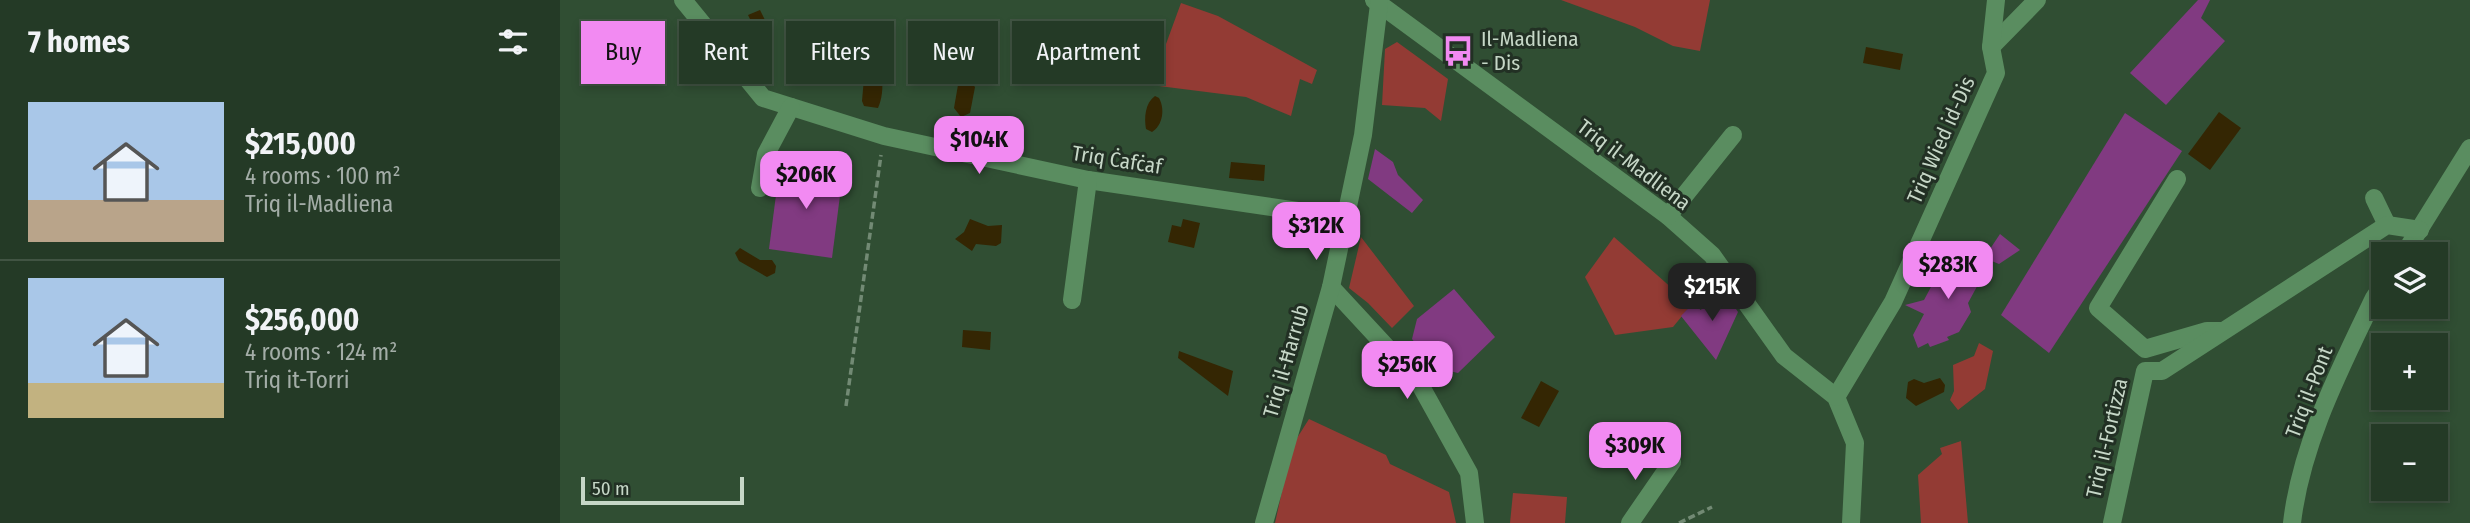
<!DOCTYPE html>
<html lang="en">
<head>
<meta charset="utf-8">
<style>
  :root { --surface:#243a26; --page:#2c412e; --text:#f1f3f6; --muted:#a3ada7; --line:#415443; --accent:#f28af2 }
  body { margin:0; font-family:"Fira Sans Condensed",sans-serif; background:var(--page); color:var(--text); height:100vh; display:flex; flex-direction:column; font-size:26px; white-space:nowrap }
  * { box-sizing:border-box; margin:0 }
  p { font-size:23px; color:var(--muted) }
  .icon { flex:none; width:38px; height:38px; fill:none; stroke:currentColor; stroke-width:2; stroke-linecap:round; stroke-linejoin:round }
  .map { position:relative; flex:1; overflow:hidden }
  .panel { display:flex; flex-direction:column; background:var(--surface); width:560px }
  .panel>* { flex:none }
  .banner { position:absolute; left:21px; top:21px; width:665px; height:63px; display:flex; gap:14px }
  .tools { position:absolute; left:1811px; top:242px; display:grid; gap:14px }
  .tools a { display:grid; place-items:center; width:77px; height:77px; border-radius:0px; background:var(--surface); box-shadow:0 4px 10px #0003,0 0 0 2px var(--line); font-size:35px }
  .scale { position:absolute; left:21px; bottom:18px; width:163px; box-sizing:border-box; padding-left:7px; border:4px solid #c6d7c7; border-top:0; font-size:19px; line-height:24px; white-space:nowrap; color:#c6d7c7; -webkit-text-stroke:5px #223024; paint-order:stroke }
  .price { position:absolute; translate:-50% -60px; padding:0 16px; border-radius:14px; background:var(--accent); color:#111; font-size:23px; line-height:46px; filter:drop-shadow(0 2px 4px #0008) }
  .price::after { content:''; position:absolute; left:50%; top:42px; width:21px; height:16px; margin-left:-10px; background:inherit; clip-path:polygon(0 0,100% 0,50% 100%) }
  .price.active { background:#222; color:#fff }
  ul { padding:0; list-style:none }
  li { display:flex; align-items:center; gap:21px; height:175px; padding:0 28px }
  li+li { border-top:2px solid var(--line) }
  li span { display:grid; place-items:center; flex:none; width:196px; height:140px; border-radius:0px; color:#555 }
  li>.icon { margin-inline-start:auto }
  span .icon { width:84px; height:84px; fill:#fffc; stroke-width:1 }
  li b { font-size:30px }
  h2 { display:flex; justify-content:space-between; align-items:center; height:84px; padding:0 28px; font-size:30px }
  .tag { padding:0 24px; border-radius:0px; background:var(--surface); box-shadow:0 4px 10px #0003,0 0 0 2px var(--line); font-size:24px; line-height:63px }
  .tag.active { background:var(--accent); color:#111 }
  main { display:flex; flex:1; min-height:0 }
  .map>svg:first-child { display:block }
</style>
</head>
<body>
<main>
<section class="panel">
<h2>7 homes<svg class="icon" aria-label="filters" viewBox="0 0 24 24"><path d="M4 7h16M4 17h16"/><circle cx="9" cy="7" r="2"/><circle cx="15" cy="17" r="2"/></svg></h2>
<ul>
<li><span style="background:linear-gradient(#a9c7e8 70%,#b9a48a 0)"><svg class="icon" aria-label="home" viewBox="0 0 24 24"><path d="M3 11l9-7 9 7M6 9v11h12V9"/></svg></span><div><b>$215,000</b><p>4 rooms · 100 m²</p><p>Triq il-Madliena</p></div></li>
<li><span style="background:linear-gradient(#a9c7e8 75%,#c2b280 0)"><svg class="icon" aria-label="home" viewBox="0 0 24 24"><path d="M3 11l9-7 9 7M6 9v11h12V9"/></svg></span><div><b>$256,000</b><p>4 rooms · 124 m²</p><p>Triq it-Torri</p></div></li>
</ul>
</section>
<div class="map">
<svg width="1910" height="523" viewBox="0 0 1910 523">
  <rect width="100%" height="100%" fill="#304e33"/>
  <g fill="#933b34">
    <path d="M 1001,0 L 1150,0 L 1140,51 L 1113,46 L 1075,27 Z"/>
    <path d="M 621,3 L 658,16 L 757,70 L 752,84 L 740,79 L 731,116 L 686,97 L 591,85 Z"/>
    <path d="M 837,42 L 888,79 L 881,121 L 865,108 L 822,105 L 825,49 Z"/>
    <path d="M 801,237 L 854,306 L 832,328 L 808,303 L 789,288 Z"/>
    <path d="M 1054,237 L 1131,305 L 1113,327 L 1055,335 L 1025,277 Z"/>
    <path d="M 1419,343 L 1433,351 L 1425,389 L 1398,410 L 1390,400 L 1394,391 L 1393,365 L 1414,356 Z"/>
    <path d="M 749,419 L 826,455 L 830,464 L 889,492 L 896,523 L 715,523 L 732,446 Z"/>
    <path d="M 1401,441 L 1408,523 L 1361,523 L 1358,475 L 1382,454 L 1380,448 Z"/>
    <path d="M 953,493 L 1007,497 L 1005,523 L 950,523 Z"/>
  </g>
  <g fill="#342603">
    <path d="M 200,10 L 208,26 L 178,39 L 173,29 L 191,21 L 188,15 Z"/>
    <path d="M 1306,47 L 1343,54 L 1340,70 L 1303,63 Z"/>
    <path d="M 312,75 L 322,79 C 323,88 322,99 318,108 L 304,106 L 302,101 L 304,78 Z"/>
    <path d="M 409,80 L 415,87 L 410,113 L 401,117 L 394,108 L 398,85 L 401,81 Z"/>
    <path d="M 595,96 L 599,98 C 605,109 603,125 592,132 L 586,129 C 584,118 585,103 595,96 Z"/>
    <path d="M 1659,112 L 1681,128 L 1650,170 L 1628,154 Z"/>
    <path d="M 671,162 L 705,165 L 704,181 L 669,178 Z"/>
    <path d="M 410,219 L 428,226 L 442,225 L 441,243 L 436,246 L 416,244 L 412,251 L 395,239 L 404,232 Z"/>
    <path d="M 623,219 L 640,223 L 634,248 L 608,242 L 612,225 L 621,227 Z"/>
    <path d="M 180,248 L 200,260 L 212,260 L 216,266 L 215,273 L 207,277 L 179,261 L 175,253 Z"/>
    <path d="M 403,330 L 431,332 L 430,350 L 402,347 Z"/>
    <path d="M 619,351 L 673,371 L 668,396 L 618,358 Z"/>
    <path d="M 1380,378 L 1385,385 L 1384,392 L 1356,406 L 1346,398 L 1348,382 L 1354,379 L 1364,383 Z"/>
    <path d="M 981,381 L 999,391 L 979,427 L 961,418 Z"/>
  </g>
  <g fill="#813a81">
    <path d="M 1638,0 L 1650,0 L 1641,18 L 1665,41 L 1606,105 L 1570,73 Z"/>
    <path d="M 1565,113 L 1622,151 L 1489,353 L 1441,315 Z"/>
    <path d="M 815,149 L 833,162 L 838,175 L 863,200 L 852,213 L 808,179 Z"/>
    <path d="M 220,164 L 283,172 L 272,258 L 209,249 Z"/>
    <path d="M 1440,234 L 1460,250 L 1439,264 L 1424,258 Z"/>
    <path d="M 1396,252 L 1427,268 L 1408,303 L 1411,312 L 1399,332 L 1387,337 L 1389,340 L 1370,347 L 1368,343 L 1358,348 L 1353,335 L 1364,314 L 1345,305 L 1364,300 L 1386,259 L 1390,261 Z"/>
    <path d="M 894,289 L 935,337 L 898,373 L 876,368 L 852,339 L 857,319 Z"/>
    <path d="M 1168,297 L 1178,312 L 1156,360 L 1121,316 L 1138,298 L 1140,310 Z"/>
  </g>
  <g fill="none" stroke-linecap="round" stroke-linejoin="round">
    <g stroke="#728a74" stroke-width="3.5" stroke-dasharray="7 3.5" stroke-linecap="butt">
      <path d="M 286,406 L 321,155"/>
      <path d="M 1119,523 L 1152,507"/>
    </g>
    <g stroke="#5a8d60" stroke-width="18">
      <path d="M 123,0 L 203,98 L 324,136 L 528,180 L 785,218"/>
      <path d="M 814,0 L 1108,216 L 1152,255 L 1224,356 L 1276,397 L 1295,443 L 1291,523"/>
      <path d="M 1431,47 L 1477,0"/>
      <path d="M 1617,179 L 1538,308 L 1585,349 L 1647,331 L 1662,331"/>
      <path d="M 200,188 L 206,154 L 231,107"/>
      <path d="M 1814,198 L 1827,225"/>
      <path d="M 1108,216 L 1173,135"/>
      <path d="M 1844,254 L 1910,148"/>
      <path d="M 771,287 L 858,381 L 909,473 L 915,523"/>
      <path d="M 512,300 L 528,180"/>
      <path d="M 1276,397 L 1333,302 L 1436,73 L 1431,47 L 1436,0"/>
      <path d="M 704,523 L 771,287 L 803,135 L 819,4"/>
      <path d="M 1070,523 L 1112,462"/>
      <path d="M 1552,523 L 1585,371 L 1602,371 L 1827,225 L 1860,230"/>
      <path d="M 1732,523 C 1741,444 1780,369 1814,298 L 1824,283"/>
    </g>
  </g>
  <defs>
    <symbol id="bus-bare" viewBox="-9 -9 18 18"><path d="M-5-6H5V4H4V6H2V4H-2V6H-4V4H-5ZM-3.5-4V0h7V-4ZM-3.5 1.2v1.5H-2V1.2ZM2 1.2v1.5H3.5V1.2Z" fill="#f28af2" stroke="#223024" stroke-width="2.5" paint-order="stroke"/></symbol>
  </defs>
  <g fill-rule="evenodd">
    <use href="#bus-bare" x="876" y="29" width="44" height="44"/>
  </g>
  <g text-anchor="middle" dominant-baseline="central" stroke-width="6" stroke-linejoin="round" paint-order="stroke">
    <g font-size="21" fill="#c6d7c7" stroke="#223024" text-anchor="start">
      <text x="921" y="39">Il-Madliena<tspan x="921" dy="24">- Dis</tspan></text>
    </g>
    <g font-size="21" fill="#c6d7c7" stroke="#223024">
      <text transform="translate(1381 140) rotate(-66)">Triq Wied id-Dis</text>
      <text transform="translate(557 160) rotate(9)">Triq Ċafċaf</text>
      <text transform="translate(1074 165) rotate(37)">Triq il-Madliena</text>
      <text transform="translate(726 361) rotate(-74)">Triq il-Ħarrub</text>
      <text transform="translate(1749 392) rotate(-69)">Triq il-Pont</text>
      <text transform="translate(1547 438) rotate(-77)">Triq il-Fortizza</text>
    </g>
  </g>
</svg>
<div class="tools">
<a><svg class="icon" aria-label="layers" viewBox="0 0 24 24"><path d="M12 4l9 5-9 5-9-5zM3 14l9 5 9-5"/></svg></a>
<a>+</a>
<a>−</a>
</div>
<div class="scale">50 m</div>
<b class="price" style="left:419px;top:176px">$104K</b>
<b class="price" style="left:246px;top:211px">$206K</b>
<b class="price" style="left:756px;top:262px">$312K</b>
<b class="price" style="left:1388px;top:301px">$283K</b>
<b class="price active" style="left:1152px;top:323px">$215K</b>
<b class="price" style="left:847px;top:401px">$256K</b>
<b class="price" style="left:1075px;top:482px">$309K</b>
<div class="banner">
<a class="tag active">Buy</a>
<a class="tag">Rent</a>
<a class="tag">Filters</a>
<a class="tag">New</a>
<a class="tag">Apartment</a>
</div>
</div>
</main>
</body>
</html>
